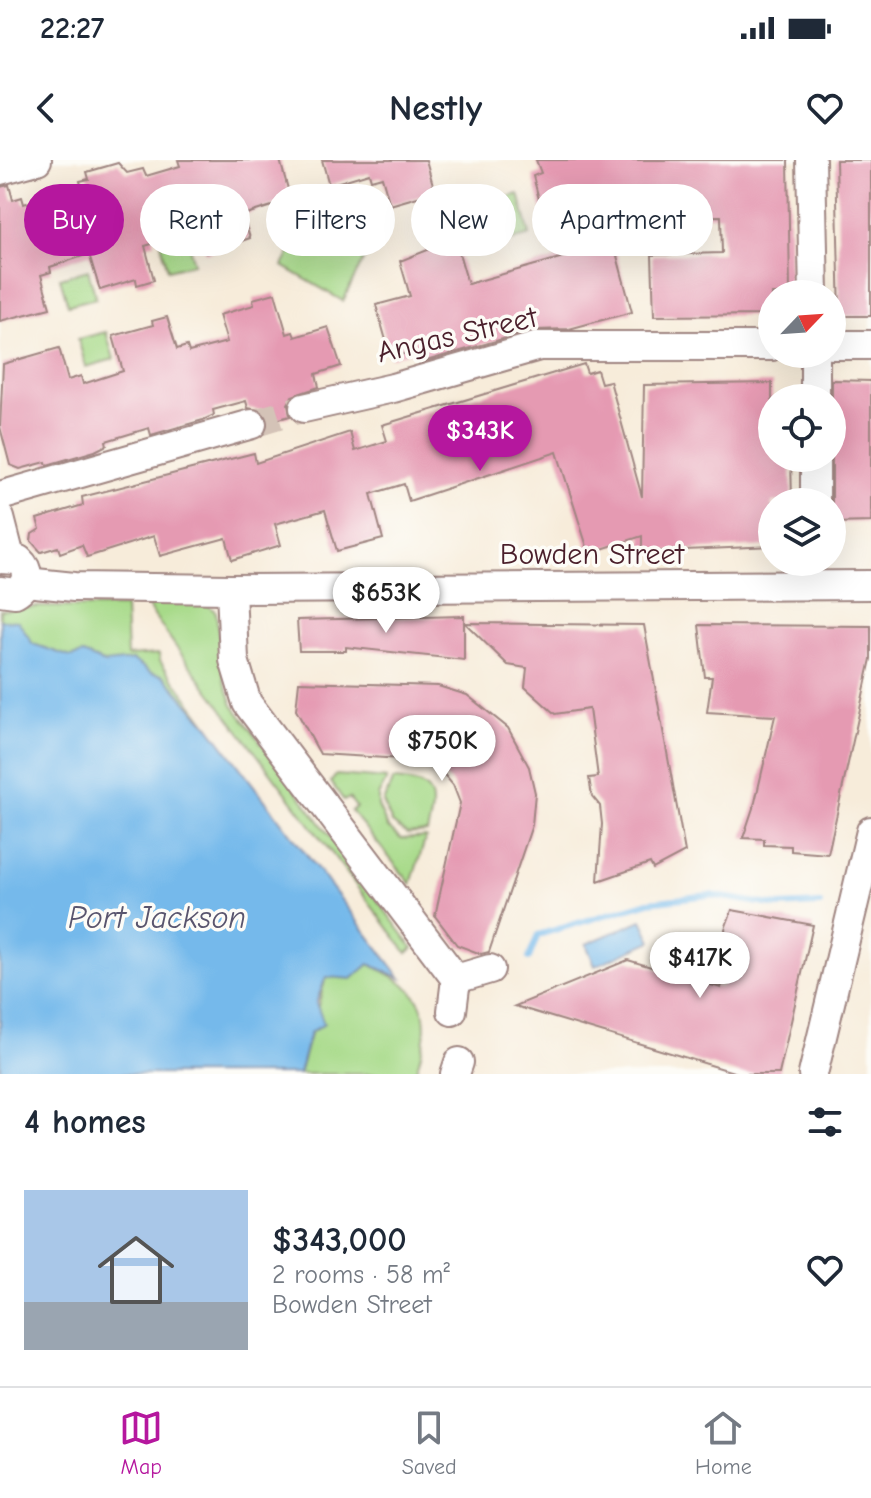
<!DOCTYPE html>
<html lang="en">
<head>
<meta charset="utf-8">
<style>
  :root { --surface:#fff; --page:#f2f2f3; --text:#1f2937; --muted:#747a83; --line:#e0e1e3; --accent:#b5179e }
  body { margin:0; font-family:"Comic Neue",sans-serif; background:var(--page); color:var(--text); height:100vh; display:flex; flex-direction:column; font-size:30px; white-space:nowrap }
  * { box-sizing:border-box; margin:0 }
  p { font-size:26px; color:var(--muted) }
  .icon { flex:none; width:44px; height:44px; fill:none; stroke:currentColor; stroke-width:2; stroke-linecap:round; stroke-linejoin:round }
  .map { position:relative; height:914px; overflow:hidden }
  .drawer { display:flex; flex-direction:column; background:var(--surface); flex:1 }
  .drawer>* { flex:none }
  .hud { position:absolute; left:24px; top:24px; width:824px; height:72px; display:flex; gap:16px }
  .needle { width:52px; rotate:65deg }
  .buttons { position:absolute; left:758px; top:120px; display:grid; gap:16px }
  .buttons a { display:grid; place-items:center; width:88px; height:88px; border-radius:50%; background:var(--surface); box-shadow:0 8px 32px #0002; font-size:40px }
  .price { position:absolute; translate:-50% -68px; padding:0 18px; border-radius:28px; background:#fff; color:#222; font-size:26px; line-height:52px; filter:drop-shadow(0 2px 4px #0008) }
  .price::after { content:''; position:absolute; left:50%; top:48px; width:24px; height:18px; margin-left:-12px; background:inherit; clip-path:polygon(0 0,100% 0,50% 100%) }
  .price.active { background:var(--accent); color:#fff }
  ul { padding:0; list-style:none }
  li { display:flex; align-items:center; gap:24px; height:200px; padding:0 24px }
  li+li { border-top:2px solid var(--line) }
  li span { display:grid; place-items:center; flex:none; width:224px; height:160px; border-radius:0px; color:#555 }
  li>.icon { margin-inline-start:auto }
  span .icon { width:96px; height:96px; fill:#fffc; stroke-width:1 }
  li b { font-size:34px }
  h2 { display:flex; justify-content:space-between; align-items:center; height:96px; padding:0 24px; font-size:34px }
  .chip { padding:0 28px; border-radius:36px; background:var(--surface); box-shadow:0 8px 32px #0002; font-size:28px; line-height:72px }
  .chip.active { background:var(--accent); color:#fff }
  .status { display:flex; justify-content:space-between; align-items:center; height:56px; padding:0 40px; background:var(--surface); direction:ltr }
  .status svg { height:22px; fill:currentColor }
  header { display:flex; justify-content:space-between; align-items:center; height:104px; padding:0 24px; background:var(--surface); font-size:36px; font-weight:700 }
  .menu { display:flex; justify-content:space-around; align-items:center; height:112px; border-top:2px solid var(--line); background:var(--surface); font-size:22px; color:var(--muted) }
  .menu a { display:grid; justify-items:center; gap:4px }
  .menu .active { color:var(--accent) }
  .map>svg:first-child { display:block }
</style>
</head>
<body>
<div class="status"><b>22:27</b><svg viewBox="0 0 49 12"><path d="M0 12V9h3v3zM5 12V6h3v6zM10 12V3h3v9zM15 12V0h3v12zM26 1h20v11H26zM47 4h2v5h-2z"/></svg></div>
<header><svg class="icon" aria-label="back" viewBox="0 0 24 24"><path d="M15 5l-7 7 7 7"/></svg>Nestly<svg class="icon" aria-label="heart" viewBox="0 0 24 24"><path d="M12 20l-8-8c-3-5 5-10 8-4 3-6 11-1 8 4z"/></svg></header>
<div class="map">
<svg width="871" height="914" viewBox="0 0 871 914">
  <rect width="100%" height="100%" fill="#fdfcf7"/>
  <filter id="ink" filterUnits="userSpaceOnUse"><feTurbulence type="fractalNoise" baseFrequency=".0125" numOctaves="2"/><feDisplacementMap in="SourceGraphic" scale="16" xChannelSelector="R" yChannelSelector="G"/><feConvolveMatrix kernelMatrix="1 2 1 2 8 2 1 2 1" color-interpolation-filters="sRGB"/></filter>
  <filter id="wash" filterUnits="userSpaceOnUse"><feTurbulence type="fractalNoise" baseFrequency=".006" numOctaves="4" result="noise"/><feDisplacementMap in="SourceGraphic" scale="32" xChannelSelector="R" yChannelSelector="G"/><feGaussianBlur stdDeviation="1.8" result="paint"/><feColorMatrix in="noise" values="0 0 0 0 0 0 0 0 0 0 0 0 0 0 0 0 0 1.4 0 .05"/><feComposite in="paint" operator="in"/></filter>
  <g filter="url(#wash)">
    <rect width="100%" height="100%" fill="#f7ecda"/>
    <g fill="#a7da89" stroke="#787c5a" stroke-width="2">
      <path d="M 519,34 L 530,75 L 478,90 L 466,49 Z"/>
      <path d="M 315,45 L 373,80 L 343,141 L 283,106 Z"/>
      <path d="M 186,76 L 194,103 L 168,110 L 161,83 Z"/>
      <path d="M 88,110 L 96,138 L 68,145 L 60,118 Z"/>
      <path d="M 106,172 L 114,199 L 86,207 L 78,179 Z"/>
      <path d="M 153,441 L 204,442 L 216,452 L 224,519 L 233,545 L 413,788 L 407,793 L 176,487 L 148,447 Z"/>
      <path d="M 38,447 L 125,447 L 127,496 L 159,494 L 160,501 L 209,567 L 0,501 L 0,450 Z"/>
      <path d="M 336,615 L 387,619 L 378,636 L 378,646 L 388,668 L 401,679 L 426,677 L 411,724 L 351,651 L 356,647 L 349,638 L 344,641 L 331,622 Z"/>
      <path d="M 393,620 C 435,622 437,635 427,672 L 407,674 L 392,663 L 383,642 Z"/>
      <path d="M 369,804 C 427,830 435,854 415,914 L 299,914 L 326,817 Z"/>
    </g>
    <g fill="#75b9eb" stroke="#606c8b" stroke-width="2">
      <path d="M 0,460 L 18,461 L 33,484 L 71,497 L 83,494 L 105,503 L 133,500 L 151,513 L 163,515 L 209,567 L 401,818 L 369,804 L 352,819 L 326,817 L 316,843 L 324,864 L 310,873 L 299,914 L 0,914 Z"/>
      <path d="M 642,760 L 652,781 L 595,806 L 586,784 Z"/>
    </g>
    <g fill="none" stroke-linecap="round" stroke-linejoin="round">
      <path stroke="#75b9eb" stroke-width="6" d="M 529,798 L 538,775 L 649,742 L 710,735 L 778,746 L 820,744"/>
    </g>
    <g id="blocks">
      <g fill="#e59ab2">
        <path d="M 178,0 L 280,0 L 291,40 L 243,55 L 250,78 L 206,93 L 197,64 L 153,77 L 155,83 L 145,86 L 154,120 L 137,125 L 136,119 L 100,130 L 89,94 L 50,107 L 51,112 L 41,115 L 50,148 L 0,161 L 0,27 L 9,25 L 13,40 L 22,37 L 24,44 L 36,40 L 38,46 L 83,33 L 80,21 L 89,19 L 87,12 L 118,3 L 127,13 L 143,9 L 146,16 L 180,6 Z"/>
        <path d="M 322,0 L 426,0 L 435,32 L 390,45 L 382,17 L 371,20 L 369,13 L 329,25 Z"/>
        <path d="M 536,0 L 788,0 L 790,134 L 772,134 L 772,155 L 654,156 L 652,95 L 722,93 L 721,56 L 624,57 L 624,62 L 608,62 L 632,152 L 569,169 L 534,170 L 419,203 L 415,190 L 391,198 L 376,145 L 410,136 L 400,101 L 455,79 L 468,124 L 574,94 L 563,64 L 556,66 L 552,53 L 543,55 L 533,16 L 541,13 Z"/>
        <path d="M 836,0 L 871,0 L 871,156 L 840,156 Z"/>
        <path d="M 275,133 L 287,174 L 293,172 L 295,177 L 328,167 L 341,206 L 316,214 L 319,227 L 292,236 L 288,244 L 290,256 L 268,262 L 263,251 L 248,248 L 246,241 L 213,250 L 214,255 L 203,260 L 151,275 L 149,268 L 106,281 L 107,285 L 95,291 L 47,305 L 46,302 L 20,309 L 10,305 L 0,267 L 3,204 L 59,188 L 68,220 L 81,216 L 83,224 L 123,211 L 113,176 L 153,165 L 152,161 L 167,157 L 177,189 L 187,186 L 189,192 L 227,182 L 219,155 L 254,145 L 253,139 Z"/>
        <path d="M 584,204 L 587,213 L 597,210 L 601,223 L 610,221 L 642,337 L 644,225 L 772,223 L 772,298 L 791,298 L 792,342 L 772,342 L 772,386 L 642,392 L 642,376 L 589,393 L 557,292 L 409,341 L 404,324 L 371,334 L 383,379 L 337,391 L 325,350 L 275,364 L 281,385 L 232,400 L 226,378 L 160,396 L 154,376 L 87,397 L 82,385 L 60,393 L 58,387 L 41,392 L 31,381 L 32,374 L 40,369 L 37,359 L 83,345 L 82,337 L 254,293 L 256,303 L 350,272 L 355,291 L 387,281 L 382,265 Z"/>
        <path d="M 832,220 L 871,221 L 871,362 L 832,363 Z"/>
        <path d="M 464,456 L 464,500 L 346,487 L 346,491 L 299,491 L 297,460 Z"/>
        <path d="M 465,463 L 644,465 L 685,692 L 653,709 L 650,703 L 598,721 L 602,664 L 600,646 L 592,636 L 589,618 L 598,617 L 589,549 L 555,554 L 525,527 L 527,508 L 508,505 Z"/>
        <path d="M 699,465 L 871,466 L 871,499 L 828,694 L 791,691 L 791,686 L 764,685 L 764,679 L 743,678 L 755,642 L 775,556 L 707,552 L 712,517 L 705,517 Z"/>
        <path d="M 299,522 L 438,526 L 467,535 L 508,568 L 529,607 L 535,633 L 532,665 L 489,792 L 481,794 L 457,785 L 435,756 L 460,643 L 453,625 L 441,611 L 419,600 L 320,594 L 296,550 Z"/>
        <path d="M 732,750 L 813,765 L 779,914 L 740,914 L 515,846 L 628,800 L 721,828 L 731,791 L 725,769 Z"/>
      </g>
    </g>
  </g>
  <g filter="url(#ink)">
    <use href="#blocks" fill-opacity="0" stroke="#a08682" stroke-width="2"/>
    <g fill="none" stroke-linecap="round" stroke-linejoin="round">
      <path stroke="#d4c3b7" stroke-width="28" stroke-dasharray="28 14" stroke-linecap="butt" d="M 252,264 L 304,248"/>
      <defs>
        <g id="minor">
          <path d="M 811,0 L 814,134"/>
          <path d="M 0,10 L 37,0"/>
          <path d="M 832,185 L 871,185"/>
          <path d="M 815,194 L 815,238"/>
          <path d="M 304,248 L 393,228 L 539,186 L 772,186"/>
          <path d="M 815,298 L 815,342"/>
          <path d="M 0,336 L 252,264"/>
          <path d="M 0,358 L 10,397"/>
          <path d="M 0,399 L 19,400 C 31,411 29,425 15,433 L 0,431"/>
          <path d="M 26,422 L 74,427 L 231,429 L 871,425"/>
          <path d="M 231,429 L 234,500 L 247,543 L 456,819 L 490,809"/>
          <path d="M 452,851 L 456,819"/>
          <path d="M 455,914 L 459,902"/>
          <path d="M 813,914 L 871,671"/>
        </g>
      </defs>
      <use href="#minor" stroke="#a08682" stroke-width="32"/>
      <use href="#minor" stroke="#fff" stroke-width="28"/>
    </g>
  </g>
  <g text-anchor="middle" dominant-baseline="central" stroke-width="7" stroke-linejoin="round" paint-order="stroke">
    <g font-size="30" fill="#4a1f2b" stroke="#fdfcf7">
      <text transform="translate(457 175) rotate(-13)">Angas Street</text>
      <text x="592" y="394">Bowden Street</text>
    </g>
    <g font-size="32" font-style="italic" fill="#59556e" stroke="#fdfcf7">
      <text x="157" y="757">Port Jackson</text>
    </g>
  </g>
</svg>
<div class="buttons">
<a><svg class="needle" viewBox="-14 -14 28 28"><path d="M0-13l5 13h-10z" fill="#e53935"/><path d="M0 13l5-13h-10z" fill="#747a83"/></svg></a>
<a><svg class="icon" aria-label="locate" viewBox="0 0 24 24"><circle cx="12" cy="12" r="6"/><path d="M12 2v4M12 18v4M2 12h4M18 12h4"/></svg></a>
<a><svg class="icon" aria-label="layers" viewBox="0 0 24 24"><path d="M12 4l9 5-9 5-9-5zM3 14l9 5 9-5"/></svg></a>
</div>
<b class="price active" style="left:480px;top:313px">$343K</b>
<b class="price" style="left:386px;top:475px">$653K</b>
<b class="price" style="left:442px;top:623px">$750K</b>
<b class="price" style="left:700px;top:840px">$417K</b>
<div class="hud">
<a class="chip active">Buy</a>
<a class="chip">Rent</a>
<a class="chip">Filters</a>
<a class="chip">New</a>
<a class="chip">Apartment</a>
</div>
</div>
<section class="drawer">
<h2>4 homes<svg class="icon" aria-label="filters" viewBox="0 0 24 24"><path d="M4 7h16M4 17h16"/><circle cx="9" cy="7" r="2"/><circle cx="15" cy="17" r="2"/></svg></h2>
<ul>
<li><span style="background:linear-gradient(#a9c7e8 70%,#9aa5b1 0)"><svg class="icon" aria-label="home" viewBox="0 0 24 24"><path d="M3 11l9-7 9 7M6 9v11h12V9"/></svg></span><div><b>$343,000</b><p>2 rooms · 58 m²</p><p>Bowden Street</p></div><svg class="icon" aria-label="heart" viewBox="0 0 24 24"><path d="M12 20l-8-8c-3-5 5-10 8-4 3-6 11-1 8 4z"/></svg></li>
</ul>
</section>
<nav class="menu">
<a class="active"><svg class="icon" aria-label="map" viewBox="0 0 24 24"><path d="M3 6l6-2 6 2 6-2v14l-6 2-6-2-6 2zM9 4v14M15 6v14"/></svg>Map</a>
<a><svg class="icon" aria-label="saved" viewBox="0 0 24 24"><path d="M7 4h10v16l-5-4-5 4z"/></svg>Saved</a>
<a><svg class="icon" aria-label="home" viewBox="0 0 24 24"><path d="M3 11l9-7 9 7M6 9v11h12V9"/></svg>Home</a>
</nav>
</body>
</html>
